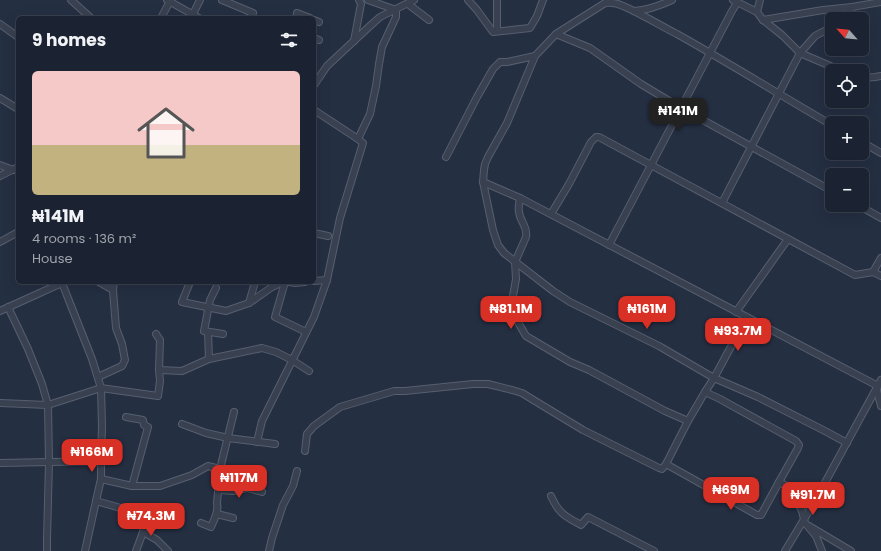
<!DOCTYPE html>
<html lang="en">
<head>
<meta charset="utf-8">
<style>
  :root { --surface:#1b2332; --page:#242b3a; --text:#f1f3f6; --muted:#a0a4ac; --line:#39404d; --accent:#d93025 }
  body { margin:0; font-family:Poppins,sans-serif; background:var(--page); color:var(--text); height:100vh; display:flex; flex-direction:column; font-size:15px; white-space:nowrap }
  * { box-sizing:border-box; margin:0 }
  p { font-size:13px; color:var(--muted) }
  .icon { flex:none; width:22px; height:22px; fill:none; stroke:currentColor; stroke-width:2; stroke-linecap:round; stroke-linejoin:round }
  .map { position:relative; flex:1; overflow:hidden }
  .panel { position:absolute; left:16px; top:16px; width:300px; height:268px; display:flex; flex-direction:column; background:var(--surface); border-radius:6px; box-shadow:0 4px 16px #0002,0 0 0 1px var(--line) }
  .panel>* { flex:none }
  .needle { width:26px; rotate:297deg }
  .controls { position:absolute; left:825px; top:12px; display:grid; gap:8px }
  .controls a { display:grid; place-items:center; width:44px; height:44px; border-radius:6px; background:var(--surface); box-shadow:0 4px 16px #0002,0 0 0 1px var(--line); font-size:20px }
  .price { position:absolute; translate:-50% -34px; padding:0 9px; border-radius:8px; background:var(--accent); color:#fff; font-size:13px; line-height:26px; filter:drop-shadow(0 1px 2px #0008) }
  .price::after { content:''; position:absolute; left:50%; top:24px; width:12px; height:9px; margin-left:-6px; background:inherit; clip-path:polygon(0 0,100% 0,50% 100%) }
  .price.on { background:#222; color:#fff }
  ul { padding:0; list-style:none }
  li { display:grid; align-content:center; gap:8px; height:212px; padding:0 16px }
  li+li { border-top:1px solid var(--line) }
  li span { display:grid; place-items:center; height:124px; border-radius:6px; color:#555 }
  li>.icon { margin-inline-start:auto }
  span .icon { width:72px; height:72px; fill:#fffc; stroke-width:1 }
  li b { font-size:17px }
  h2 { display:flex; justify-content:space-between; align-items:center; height:48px; padding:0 16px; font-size:17px }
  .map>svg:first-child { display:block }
</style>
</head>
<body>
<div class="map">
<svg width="881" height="551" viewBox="0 0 881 551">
  <rect width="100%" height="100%" fill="#242f42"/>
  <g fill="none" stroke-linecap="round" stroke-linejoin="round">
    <defs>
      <g id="street">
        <path d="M 71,0 L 91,18"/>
        <path d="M 167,0 L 199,18"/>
        <path d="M 222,0 L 253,13 L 250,18"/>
        <path d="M 468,0 L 477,10 L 493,32 L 530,28 L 537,16 L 543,0"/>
        <path d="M 497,0 L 497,31"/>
        <path d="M 733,0 L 757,12 L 763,20 L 782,35 L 800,53 L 842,71"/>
        <path d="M 408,4 L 429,20"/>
        <path d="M 852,7 L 881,2"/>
        <path d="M 634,11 C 648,10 659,6 672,0"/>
        <path d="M 757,12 L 760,0"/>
        <path d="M 193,14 L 200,0"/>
        <path d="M 161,18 L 170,1"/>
        <path d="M 296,18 L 297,13 L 310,18"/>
        <path d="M 314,20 L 319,22"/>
        <path d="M 763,20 L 823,10 L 852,7 L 844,19"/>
        <path d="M 0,24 L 18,37"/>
        <path d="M 556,34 L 605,3 C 612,2 617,3 623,6 C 642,14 659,25 677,34 C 729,63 780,95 832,125"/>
        <path d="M 314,38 L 319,40"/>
        <path d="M 354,41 L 361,4 L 359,0"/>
        <path d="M 535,56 L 507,123 L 488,157 L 485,164 L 484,170 L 483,182 L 493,230 L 498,245 L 504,253 L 553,291 L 570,302 L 659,346 L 714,378 L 758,397 L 825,431 L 847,443"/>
        <path d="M 862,78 L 875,77 L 881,76"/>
        <path d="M 314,85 L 327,66 L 371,25 L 380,17 L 414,0"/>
        <path d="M 0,98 L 18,109"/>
        <path d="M 358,139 L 370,114 L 376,86 L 379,64 L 382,47 L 396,17 L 396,10 L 368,0"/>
        <path d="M 862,142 L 881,153"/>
        <path d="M 446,157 L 477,97 L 493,69 L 500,62 L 507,62 L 535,56 L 556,34 L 590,48 L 641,84 L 681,108 L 832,191"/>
        <path d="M 0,165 L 13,170"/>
        <path d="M 0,176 L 18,167"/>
        <path d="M 483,182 L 520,198 L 878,386 L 877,390 L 881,406"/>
        <path d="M 520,198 C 519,203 518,208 519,212 C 520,222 528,226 526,237 L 515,262 L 516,279 L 512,302 L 519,324 L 526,336 L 570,362 L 589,370 L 665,411 L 688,421"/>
        <path d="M 722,203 L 800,53 L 815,36 L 832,27"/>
        <path d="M 858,205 L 881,218"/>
        <path d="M 551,214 L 569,184 L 591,142 L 596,137 L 599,137 L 855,275 L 873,272 L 881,258"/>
        <path d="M 314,233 L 328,236"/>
        <path d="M 0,242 L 18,232"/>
        <path d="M 609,245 L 732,11 L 737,3 L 737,0"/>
        <path d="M 873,272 L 881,276"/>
        <path d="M 314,281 L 327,280"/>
        <path d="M 99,282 L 113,290"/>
        <path d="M 190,282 L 182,302 L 226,311 L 249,303 L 272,287 L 283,282"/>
        <path d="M 285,282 L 275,317 L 306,332"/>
        <path d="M 289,282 L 295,283 L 305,282"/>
        <path d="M 62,283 L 92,359 L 101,388 L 102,426 L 101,461"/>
        <path d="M 216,288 L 210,300 L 204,331 L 223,334"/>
        <path d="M 249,303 L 255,282"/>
        <path d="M 8,307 L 28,349 L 42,384 L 48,405 L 49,462 L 47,539 L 47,551"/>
        <path d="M 0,311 L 64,282"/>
        <path d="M 736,312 L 788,239"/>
        <path d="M 208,332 L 209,359"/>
        <path d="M 156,334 L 160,340 L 159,370"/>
        <path d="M 98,377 L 122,366 L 125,360 L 122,344 L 116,328 L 113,290 L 114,282"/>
        <path d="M 705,392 L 714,378 L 747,317"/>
        <path d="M 0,403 L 48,405 L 101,388 L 158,396 L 160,381 L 159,370 L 182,371 L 209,359 L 262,348 L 276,352 L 292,360 L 309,371"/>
        <path d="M 126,417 L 143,420 L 144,425 L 148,427 L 132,486"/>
        <path d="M 182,424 L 206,433 L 228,438 L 275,444"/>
        <path d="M 257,442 L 262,421 L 314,317 L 327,280 L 340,218 L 363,143 L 358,139 L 314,110"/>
        <path d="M 305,451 L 307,434 L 314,426 L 340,407 L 394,391 L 405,391 L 473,384 L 488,384 L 512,390 L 522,393 L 540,404 L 583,430 L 659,468 L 662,469 L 666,464 L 688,421 L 705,392 L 720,399 L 796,441 L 799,445 L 798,448 L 779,482 L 815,501"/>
        <path d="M 0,463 L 101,461 L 101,479 L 96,501 L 149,516 L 136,551"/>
        <path d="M 666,464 L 757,515 L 761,515 L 779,482"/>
        <path d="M 101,479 L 132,486 L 160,486 L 192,475 L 208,466 L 220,469"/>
        <path d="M 790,488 L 802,511 L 805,523 L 816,536 L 822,551"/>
        <path d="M 219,490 L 233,491 L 247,488 L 262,492"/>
        <path d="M 551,496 C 559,514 565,516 581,525 L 588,517 L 654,551"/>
        <path d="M 217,514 L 233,518"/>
        <path d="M 201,523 L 211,527 C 214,520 219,511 217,503 L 220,469 L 234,412"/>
        <path d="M 809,526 L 851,551"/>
        <path d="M 143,532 L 157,540 L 168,551"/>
        <path d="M 85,551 L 96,501"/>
        <path d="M 269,551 L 272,538 L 283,505 L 293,486 L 297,471"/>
        <path d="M 785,551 L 815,501 L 881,380"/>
      </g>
    </defs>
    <use href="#street" stroke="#565f6f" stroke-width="8"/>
    <use href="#street" stroke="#394151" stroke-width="6"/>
  </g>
</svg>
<div class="controls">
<a><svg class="needle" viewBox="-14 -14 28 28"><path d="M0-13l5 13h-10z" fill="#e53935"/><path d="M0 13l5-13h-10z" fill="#a0a4ac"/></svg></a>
<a><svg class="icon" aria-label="locate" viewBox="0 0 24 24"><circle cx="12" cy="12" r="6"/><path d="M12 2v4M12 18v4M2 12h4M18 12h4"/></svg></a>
<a>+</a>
<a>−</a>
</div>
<b class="price on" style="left:678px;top:132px">₦141M</b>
<b class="price" style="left:511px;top:330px">₦81.1M</b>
<b class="price" style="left:647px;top:330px">₦161M</b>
<b class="price" style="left:738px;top:352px">₦93.7M</b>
<b class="price" style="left:92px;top:473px">₦166M</b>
<b class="price" style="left:239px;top:499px">₦117M</b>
<b class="price" style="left:731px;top:511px">₦69M</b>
<b class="price" style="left:813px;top:516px">₦91.7M</b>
<b class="price" style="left:151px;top:537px">₦74.3M</b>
<section class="panel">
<h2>9 homes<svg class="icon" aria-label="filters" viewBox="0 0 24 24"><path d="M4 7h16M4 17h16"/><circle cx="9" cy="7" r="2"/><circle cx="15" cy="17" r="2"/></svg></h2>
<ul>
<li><span style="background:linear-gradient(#f6c9c9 60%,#c2b280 0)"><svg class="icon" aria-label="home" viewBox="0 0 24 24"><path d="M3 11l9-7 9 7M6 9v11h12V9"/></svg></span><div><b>₦141M</b><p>4 rooms · 136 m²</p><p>House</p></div></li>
</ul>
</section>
</div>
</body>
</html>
